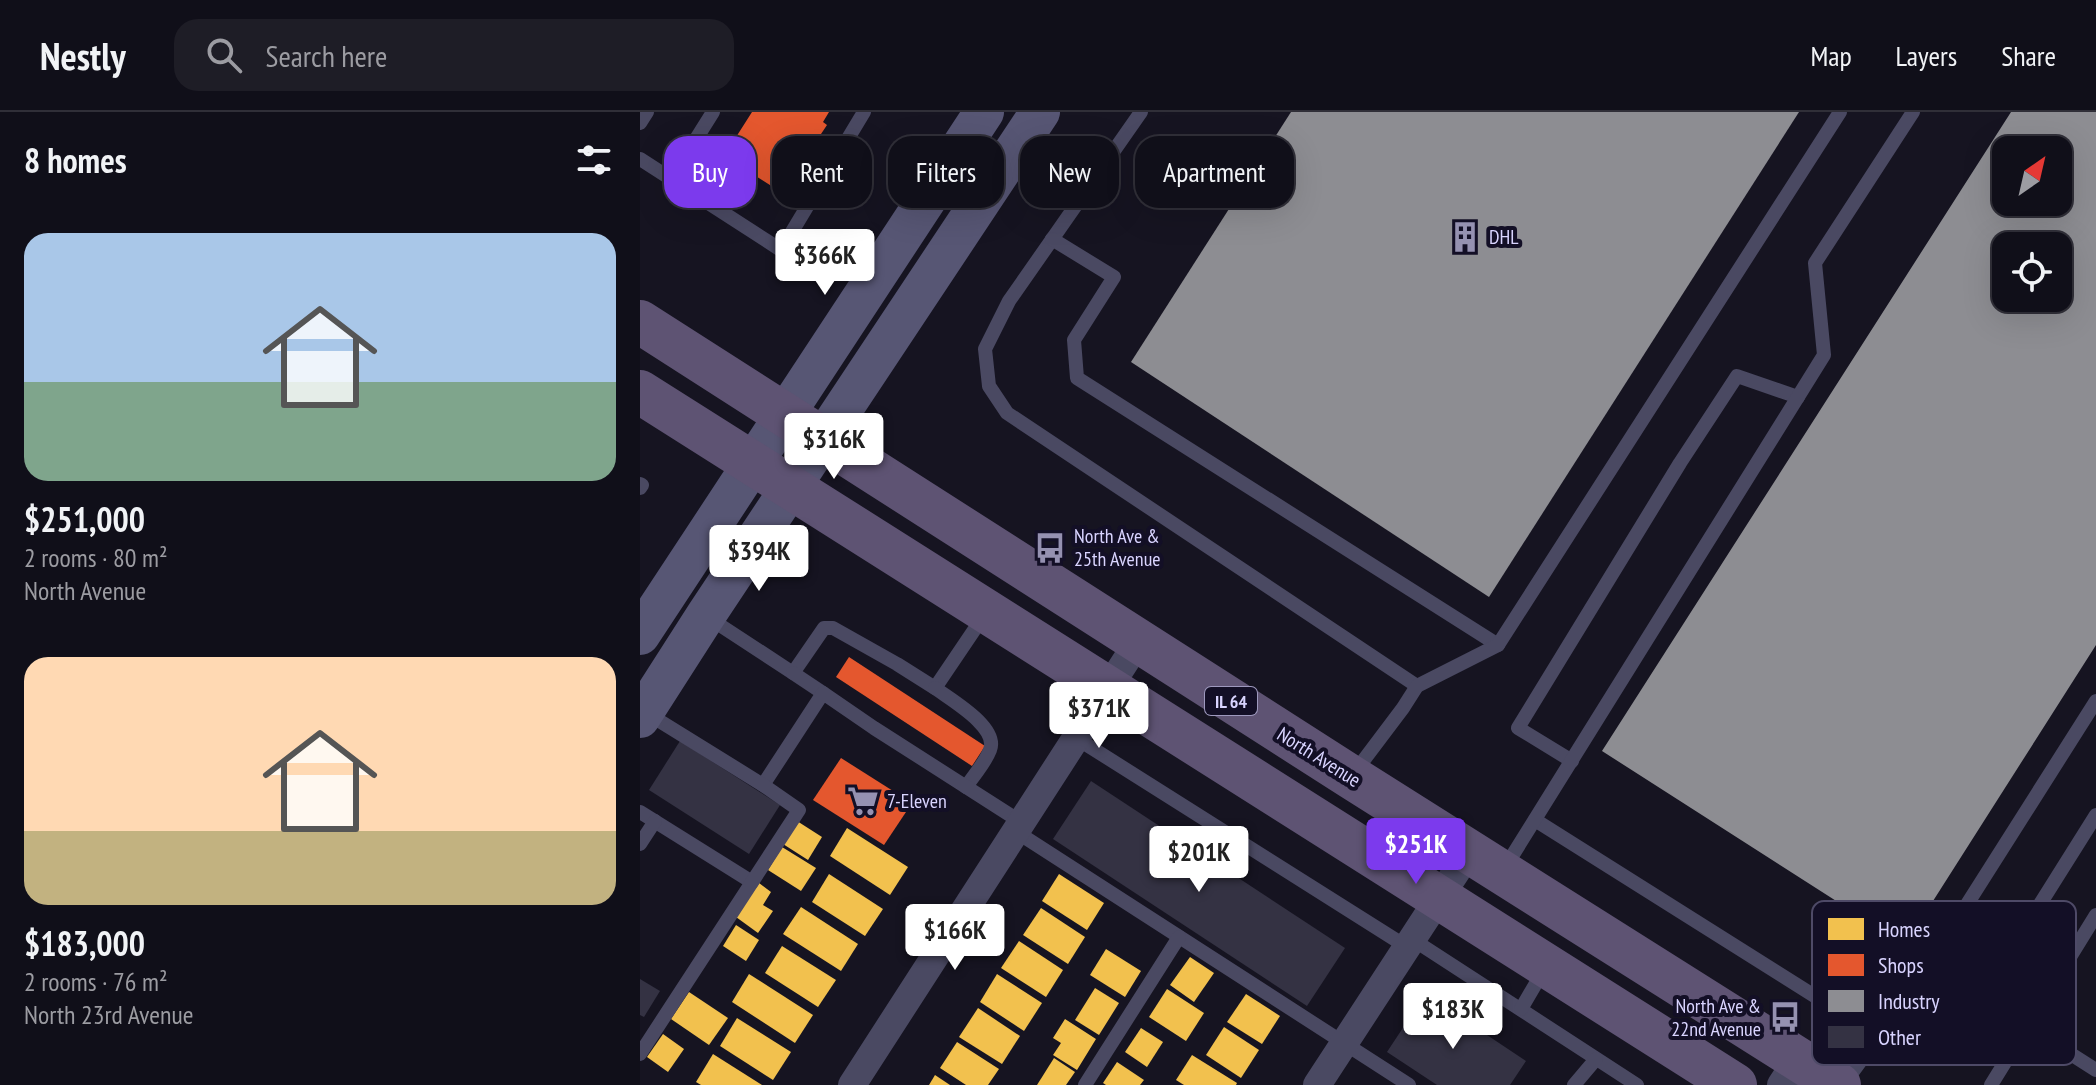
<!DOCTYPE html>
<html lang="en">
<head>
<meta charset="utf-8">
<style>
  :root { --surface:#100f19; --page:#1e1d26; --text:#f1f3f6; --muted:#9c9ca2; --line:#302f38; --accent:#7c3aed }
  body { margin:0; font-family:"PT Sans Narrow",sans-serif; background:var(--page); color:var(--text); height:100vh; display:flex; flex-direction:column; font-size:30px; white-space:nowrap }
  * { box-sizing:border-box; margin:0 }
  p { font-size:26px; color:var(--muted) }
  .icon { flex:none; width:44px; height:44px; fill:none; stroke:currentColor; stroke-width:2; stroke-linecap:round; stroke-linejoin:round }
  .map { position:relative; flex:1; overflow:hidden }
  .sheet { display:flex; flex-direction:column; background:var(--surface); width:640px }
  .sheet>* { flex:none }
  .guide { position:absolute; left:24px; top:24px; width:760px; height:72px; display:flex; gap:16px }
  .needle { width:52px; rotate:34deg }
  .tools { position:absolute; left:1352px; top:24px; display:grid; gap:16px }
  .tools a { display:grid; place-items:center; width:80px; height:80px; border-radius:16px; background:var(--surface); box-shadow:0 8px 32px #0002,0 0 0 2px var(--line); font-size:40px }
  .price { position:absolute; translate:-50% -68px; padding:0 18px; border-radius:8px; background:#fff; color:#222; font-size:26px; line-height:52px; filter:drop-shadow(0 2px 4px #0008) }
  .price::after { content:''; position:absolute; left:50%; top:48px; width:24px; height:18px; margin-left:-12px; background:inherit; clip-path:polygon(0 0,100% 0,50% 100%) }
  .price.current { background:var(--accent); color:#fff }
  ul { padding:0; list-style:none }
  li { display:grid; align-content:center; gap:16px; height:424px; padding:0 24px }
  li span { display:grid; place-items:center; height:248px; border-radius:24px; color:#555 }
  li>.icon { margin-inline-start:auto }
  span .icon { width:144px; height:144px; fill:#fffc; stroke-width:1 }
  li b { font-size:34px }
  h2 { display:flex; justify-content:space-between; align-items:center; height:96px; padding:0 24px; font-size:34px }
  .chip { padding:0 28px; border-radius:24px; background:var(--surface); box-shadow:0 8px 32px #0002,0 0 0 2px var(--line); font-size:28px; line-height:72px }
  .chip.current { background:var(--accent); color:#fff }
  header { display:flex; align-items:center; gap:48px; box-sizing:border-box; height:112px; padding:0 40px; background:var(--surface); border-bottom:2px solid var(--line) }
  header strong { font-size:38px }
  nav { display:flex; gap:44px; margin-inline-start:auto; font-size:28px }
  .search { width:560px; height:72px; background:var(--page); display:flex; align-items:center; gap:20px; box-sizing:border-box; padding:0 28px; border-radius:24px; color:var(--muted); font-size:30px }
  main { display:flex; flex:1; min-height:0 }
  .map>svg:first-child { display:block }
</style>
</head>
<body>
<header>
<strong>Nestly</strong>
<div class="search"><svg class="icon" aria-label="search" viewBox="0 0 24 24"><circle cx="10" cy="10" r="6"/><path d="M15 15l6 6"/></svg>Search here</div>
<nav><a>Map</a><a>Layers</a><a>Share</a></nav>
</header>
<main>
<section class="sheet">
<h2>8 homes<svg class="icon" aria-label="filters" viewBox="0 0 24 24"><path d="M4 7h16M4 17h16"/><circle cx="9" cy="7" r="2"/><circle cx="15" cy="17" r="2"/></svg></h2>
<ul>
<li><span style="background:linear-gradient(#a9c7e8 60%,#7fa58c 0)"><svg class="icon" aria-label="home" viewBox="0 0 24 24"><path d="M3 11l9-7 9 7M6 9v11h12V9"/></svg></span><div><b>$251,000</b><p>2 rooms · 80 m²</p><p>North Avenue</p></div></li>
<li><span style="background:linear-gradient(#ffd9b3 70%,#c2b280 0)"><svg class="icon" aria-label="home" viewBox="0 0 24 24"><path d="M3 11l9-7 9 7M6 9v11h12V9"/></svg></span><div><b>$183,000</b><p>2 rooms · 76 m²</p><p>North 23rd Avenue</p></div></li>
</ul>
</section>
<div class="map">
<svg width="1456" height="973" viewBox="0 0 1456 973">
  <rect width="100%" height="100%" fill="#161421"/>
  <g fill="#f2c14e">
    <path d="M 157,709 L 182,725 L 168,748 L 143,732 Z"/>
    <path d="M 207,716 L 268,755 L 250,783 L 190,744 Z"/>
    <path d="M 142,735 L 176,756 L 161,779 L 128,758 Z"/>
    <path d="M 189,762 L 243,797 L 225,824 L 172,790 Z"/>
    <path d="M 419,762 L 464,791 L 447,818 L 402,789 Z"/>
    <path d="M 119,771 L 131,780 L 123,793 L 133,799 L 118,821 L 96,805 Z"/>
    <path d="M 161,795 L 218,832 L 201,859 L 143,822 Z"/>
    <path d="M 401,796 L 445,825 L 428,852 L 383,823 Z"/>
    <path d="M 96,813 L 119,828 L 106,849 L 83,834 Z"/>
    <path d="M 379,829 L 423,858 L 406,885 L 361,856 Z"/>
    <path d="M 142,834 L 196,868 L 178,895 L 125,861 Z"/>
    <path d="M 466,837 L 501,859 L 485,885 L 450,863 Z"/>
    <path d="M 550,845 L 574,861 L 554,890 L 530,873 Z"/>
    <path d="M 109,862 L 173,903 L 155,931 L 92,890 Z"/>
    <path d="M 357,862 L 402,891 L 384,919 L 340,890 Z"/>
    <path d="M 455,876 L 479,891 L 459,923 L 435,908 Z"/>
    <path d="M 527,877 L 564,901 L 546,929 L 509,905 Z"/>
    <path d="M 49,880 L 88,906 L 69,933 L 31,907 Z"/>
    <path d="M 606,882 L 640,904 L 622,932 L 587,910 Z"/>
    <path d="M 338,896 L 380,924 L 362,952 L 319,925 Z"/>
    <path d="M 97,906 L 151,940 L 133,968 L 80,934 Z"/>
    <path d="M 425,907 L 456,927 L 437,958 L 413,943 L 421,931 L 413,926 Z"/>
    <path d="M 584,915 L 619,938 L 601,966 L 566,943 Z"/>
    <path d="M 501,916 L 523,930 L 507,955 L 485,940 Z"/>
    <path d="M 23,922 L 44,937 L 28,960 L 7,945 Z"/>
    <path d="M 317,930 L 359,957 L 348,973 L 326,973 L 300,956 Z"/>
    <path d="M 73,942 L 122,973 L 61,973 L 56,970 Z"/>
    <path d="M 552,943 L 597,971 L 596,973 L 544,973 L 536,968 Z"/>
    <path d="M 414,946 L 435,960 L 426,973 L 397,973 Z"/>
    <path d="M 477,950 L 504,968 L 500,973 L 466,973 L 463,971 Z"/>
    <path d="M 295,963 L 310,973 L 289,973 Z"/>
  </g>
  <g fill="#e4572e">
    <path d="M 112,0 L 189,0 L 183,10 L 187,13 L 181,22 L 190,28 L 152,87 L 84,44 Z"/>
    <path d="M 209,545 L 345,634 L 332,654 L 196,565 Z"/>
    <path d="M 201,646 L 272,691 L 244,733 L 173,688 Z"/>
  </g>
  <g fill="#8d8d92" fill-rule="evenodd">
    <path d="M 651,0 L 1159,0 L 849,485 L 491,250 Z"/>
    <path d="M 1371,0 L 1456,0 L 1456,533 L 1265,833 L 962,639 ZM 1366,38 L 1418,38 L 1418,90 L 1366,90 ZM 1366,134 L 1418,134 L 1418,186 L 1366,186 Z"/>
  </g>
  <g fill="#343243">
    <path d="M 40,629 L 140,693 L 109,742 L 9,678 Z"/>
    <path d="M 451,669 L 705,836 L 667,894 L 413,727 Z"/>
    <path d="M 0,867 L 20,879 L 4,905 L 0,903 Z"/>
    <path d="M 782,887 L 831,920 L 835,915 L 886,949 L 870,973 L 797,973 L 747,940 Z"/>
  </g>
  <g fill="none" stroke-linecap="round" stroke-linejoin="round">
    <g stroke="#4a4962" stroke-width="14">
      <path d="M 501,0 L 369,189 L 345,237 L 349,274 L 367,301 L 777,574"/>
      <path d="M 0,11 L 7,0"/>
      <path d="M 0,47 L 141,138 L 224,0"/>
      <path d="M 31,67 L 73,0"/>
      <path d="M 412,127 L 474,165 L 434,228 L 437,266 L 858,533"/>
      <path d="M 0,372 L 2,373 L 0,376"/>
      <path d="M 66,504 L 153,561 L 184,516 L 193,516 L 257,552 L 295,576 L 345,502"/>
      <path d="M 153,561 L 183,581"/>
      <path d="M 295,576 C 311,588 359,615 350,638 C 345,651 334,663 326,675"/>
      <path d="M 436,626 L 767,835"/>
      <path d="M 932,649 L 878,616 L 1040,351 L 1097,264 L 1158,285"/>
      <path d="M 714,661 L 763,596 L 777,574 L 858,533 L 1200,0"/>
      <path d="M 123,673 L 183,581 L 234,616 L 381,710"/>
      <path d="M 0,700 L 112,770"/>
      <path d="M 895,708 L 1238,924"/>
      <path d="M 375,719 L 769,973"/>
      <path d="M 0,732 L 15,709"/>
      <path d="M 864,757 L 1184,243 L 1175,151 L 1273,0"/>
      <path d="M 772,827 L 997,973"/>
      <path d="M 1272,879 L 1329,905 L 1456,703"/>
      <path d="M 881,897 L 905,856"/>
      <path d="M 1387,914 L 1456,958"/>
      <path d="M 0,942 L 159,698 L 123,673 L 5,600"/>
      <path d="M 445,973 L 539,825"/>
      <path d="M 934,973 L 956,947"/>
      <path d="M 1203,973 L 1272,879 L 1456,589"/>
      <path d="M 1351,973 L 1456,803"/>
    </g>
    <g stroke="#4a4962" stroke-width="28">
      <path d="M 212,973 L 498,530"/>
      <path d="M 677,973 L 829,740"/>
      <path d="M 1141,973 L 1158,947"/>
    </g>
    <g stroke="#575674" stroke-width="40">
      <path d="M 0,523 L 344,0"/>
      <path d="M 0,606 L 66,503 L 400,0"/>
    </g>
    <g stroke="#5e5373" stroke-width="44">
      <path d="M 0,210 L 711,665 L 1199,973"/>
      <path d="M 0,280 L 1095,973"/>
    </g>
  </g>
  <defs>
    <symbol id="building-bare" viewBox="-9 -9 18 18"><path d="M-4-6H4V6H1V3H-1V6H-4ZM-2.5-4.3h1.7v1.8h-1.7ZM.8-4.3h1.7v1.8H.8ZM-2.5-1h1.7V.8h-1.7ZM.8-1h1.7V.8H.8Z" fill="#9591b1" stroke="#130f26" stroke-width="2.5" paint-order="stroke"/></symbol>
    <symbol id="bus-bare" viewBox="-9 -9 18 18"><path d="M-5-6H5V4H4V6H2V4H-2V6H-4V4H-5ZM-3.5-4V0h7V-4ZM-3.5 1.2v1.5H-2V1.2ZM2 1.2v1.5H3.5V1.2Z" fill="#9591b1" stroke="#130f26" stroke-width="2.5" paint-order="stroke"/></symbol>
    <symbol id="supermarket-bare" viewBox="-9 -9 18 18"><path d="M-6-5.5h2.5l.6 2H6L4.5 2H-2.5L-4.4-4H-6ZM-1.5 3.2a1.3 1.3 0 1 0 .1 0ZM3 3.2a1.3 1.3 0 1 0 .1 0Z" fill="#9591b1" stroke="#130f26" stroke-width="2.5" paint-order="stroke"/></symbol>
  </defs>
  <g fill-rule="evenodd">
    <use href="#building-bare" x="803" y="103" width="44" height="44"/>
    <use href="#bus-bare" x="388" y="414" width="44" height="44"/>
    <use href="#supermarket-bare" x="201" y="667" width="44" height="44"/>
    <use href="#bus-bare" x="1123" y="883" width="44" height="44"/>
  </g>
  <g text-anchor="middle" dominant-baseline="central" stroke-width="8" stroke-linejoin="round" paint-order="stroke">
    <rect fill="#130f26" stroke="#9e99be" stroke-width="2" x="565" y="575" width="52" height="28" rx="6"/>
    <g font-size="18" font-weight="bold" fill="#d9d4ff">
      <text x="591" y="589">IL 64</text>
    </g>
    <g font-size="20" fill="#d9d4ff" stroke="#130f26" text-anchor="start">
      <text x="849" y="125">DHL</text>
      <text x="434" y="424">North Ave &amp;<tspan x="434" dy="23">25th Avenue</tspan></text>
      <text x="247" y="689">7-Eleven</text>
      <text x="1121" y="894" text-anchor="end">North Ave &amp;<tspan x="1121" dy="23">22nd Avenue</tspan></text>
    </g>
    <g font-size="20" fill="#d9d4ff" stroke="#130f26">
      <text transform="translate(679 645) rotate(32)">North Avenue</text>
    </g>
  </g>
  <rect x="1172" y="789" width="264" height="164" rx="12" fill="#130f26" stroke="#4e4a67" stroke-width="2"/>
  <rect x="1188" y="806" width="36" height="22" fill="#f2c14e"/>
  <rect x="1188" y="842" width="36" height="22" fill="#e4572e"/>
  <rect x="1188" y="878" width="36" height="22" fill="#8d8d92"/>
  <rect x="1188" y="914" width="36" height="22" fill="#343243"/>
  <g font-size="22" fill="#d9d4ff">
    <text x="1238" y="825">Homes</text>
    <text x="1238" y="861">Shops</text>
    <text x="1238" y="897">Industry</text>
    <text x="1238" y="933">Other</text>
  </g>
</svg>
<div class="tools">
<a><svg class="needle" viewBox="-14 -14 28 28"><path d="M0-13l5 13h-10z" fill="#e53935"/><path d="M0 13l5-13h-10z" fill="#9c9ca2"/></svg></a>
<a><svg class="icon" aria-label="locate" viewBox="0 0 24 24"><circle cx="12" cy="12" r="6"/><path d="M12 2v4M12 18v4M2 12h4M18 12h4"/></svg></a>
</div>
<b class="price" style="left:185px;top:185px">$366K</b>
<b class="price" style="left:194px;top:369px">$316K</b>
<b class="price" style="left:119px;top:481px">$394K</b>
<b class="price" style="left:459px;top:638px">$371K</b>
<b class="price current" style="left:776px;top:774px">$251K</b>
<b class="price" style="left:559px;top:782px">$201K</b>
<b class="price" style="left:315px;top:860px">$166K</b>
<b class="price" style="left:813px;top:939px">$183K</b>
<div class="guide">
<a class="chip current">Buy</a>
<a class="chip">Rent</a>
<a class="chip">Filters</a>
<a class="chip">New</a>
<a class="chip">Apartment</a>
</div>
</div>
</main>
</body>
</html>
